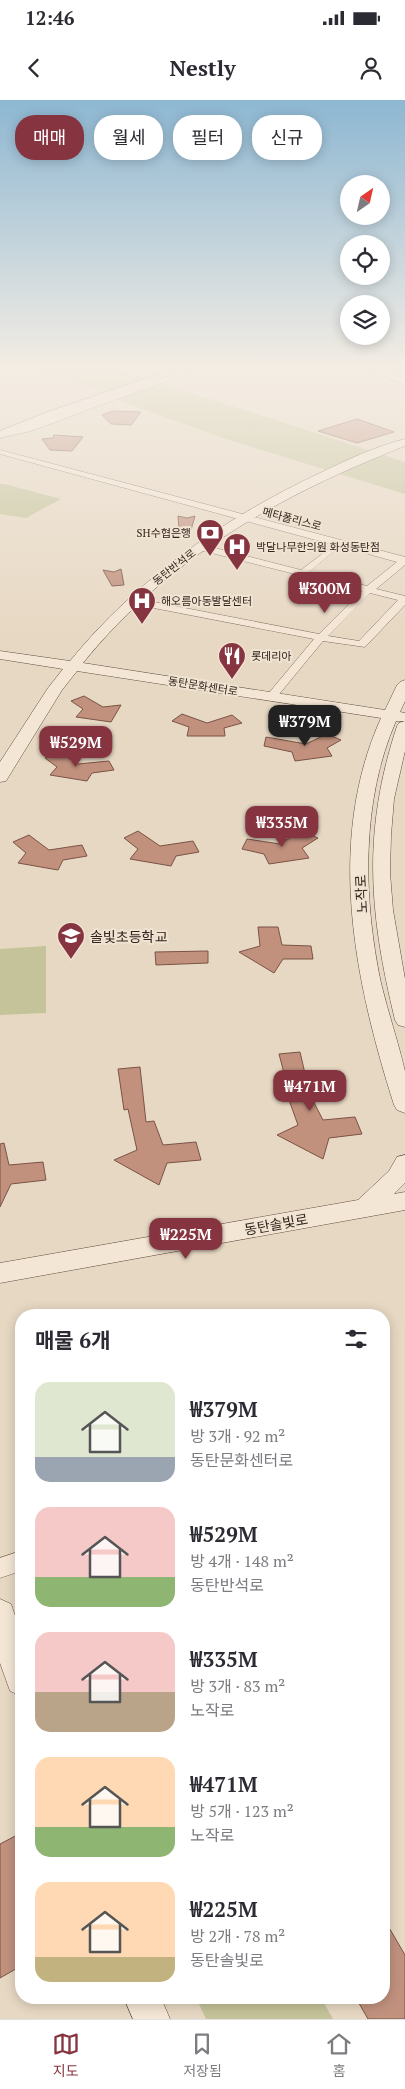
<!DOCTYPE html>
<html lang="ko">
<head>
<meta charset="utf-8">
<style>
  :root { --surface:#fff; --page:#f7f7f7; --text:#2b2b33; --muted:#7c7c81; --line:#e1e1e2; --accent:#863440 }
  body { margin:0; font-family:"PT Serif","Noto Sans KR",serif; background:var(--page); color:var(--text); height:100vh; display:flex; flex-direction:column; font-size:19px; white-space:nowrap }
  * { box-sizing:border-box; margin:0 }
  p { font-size:16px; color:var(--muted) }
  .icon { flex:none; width:28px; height:28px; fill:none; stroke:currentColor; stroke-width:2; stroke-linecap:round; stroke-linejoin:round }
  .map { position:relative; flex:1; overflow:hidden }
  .drawer { position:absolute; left:15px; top:1209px; width:375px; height:695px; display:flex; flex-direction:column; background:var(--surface); border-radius:20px; box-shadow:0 2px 12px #0003 }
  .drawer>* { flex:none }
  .guide { position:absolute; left:15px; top:15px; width:375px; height:45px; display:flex; gap:10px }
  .needle { width:32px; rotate:34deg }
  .controls { position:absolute; left:340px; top:75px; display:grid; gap:10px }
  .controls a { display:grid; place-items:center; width:50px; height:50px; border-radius:50%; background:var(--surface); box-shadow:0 2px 12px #0003; font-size:25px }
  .price { position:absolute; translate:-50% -42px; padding:0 11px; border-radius:10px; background:var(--accent); color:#fff; font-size:16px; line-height:32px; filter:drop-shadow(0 1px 2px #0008) }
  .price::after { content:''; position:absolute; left:50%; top:30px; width:15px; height:11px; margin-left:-8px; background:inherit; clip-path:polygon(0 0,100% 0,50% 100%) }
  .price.selected { background:#222; color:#fff }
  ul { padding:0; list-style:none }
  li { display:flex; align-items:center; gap:15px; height:125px; padding:0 20px }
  li span { display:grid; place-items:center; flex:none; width:140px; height:100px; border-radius:15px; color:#555 }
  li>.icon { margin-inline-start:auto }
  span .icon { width:60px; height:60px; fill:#fffc; stroke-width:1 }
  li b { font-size:21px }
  h2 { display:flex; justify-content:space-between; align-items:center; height:60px; padding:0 20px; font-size:21px }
  .tag { padding:0 18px; border-radius:20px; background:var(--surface); box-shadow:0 2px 12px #0003; font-size:18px; line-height:45px }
  .tag.selected { background:var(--accent); color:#fff }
  .status { display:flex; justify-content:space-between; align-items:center; height:35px; padding:0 25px; background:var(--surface); direction:ltr }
  .status svg { height:14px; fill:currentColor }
  header { display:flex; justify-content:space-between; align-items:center; height:65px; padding:0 20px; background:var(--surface); font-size:22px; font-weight:700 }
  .dock { display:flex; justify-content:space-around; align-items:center; height:70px; border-top:1px solid var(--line); background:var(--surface); font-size:14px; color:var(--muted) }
  .dock a { display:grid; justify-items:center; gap:2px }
  .dock .selected { color:var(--accent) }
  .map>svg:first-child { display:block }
</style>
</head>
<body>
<div class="status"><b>12:46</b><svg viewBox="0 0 49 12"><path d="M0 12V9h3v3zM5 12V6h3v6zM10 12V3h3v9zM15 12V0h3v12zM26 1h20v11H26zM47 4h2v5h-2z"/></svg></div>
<header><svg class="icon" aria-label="back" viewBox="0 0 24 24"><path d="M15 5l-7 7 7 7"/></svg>Nestly<svg class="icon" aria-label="person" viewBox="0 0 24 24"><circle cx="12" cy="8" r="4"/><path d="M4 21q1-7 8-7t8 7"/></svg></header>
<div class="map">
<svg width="405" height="1919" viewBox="0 0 405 1919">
  <rect width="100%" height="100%" fill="#e7d8c3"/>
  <g fill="#c4c399">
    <path d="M 22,267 L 111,267 L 405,362 L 405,394 L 229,340 L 123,302 L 89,286 L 36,273 Z"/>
    <path d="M 0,384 L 4,384 L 61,399 L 26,418 L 0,414 Z"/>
    <path d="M 46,846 L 46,913 L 0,915 L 0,849 Z"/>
    <path d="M 196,1898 L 321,1898 L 333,1919 L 206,1919 Z"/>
  </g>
  <g fill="#c1917e" stroke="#7b5345">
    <path d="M 113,311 L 141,312 L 131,325 L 111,324 L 102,315 Z"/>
    <path d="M 357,319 L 394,332 L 357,343 L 318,331 Z"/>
    <path d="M 54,335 L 83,337 L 72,351 L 50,350 L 42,339 L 53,338 Z"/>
    <path d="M 178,416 L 187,418 L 195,416 L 191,430 L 179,430 Z"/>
    <path d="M 121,469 L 124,485 L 112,486 L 103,470 L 114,472 Z"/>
    <path d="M 84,596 L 103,607 L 121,605 L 111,622 L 76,617 L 83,609 L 71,601 Z"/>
    <path d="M 182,614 L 207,623 L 232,615 L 242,623 L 224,628 L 225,636 L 187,636 L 189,627 L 172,621 Z"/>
    <path d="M 327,634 L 341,640 L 327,648 L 332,656 L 295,661 L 292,652 L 264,646 L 266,637 L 306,644 Z"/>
    <path d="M 59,652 L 78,664 L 109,661 L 114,670 L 92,673 L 87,681 L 50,675 L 57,667 L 45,658 Z"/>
    <path d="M 138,731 L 160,746 L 193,741 L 199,752 L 176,756 L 171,766 L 130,759 L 138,749 L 124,738 Z"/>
    <path d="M 302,731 L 318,738 L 302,748 L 309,758 L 269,764 L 264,754 L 242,749 L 247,739 L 280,744 Z"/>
    <path d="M 29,735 L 49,750 L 82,745 L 87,756 L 63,760 L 58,770 L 18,763 L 26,753 L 13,742 Z"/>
    <path d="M 258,827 L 278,827 L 282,845 L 311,846 L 313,859 L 283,859 L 274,873 L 239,852 L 260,846 Z"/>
    <path d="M 208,851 L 208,863 L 156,865 L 155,852 Z"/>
    <path d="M 300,952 L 310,995 L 323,1020 L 355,1017 L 362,1034 L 329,1038 L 323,1059 L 277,1035 L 298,1025 L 289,1000 L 291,1000 L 279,954 Z"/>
    <path d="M 140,967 L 146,1022 L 154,1021 L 163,1045 L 196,1042 L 201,1060 L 167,1063 L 159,1085 L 114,1060 L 137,1050 L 128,1009 L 124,1010 L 118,969 Z"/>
    <path d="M 4,1043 L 9,1065 L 43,1062 L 46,1080 L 11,1084 L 0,1107 L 0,1044 Z"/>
    <path d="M 21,1733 L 21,1866 L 0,1878 L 0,1744 Z"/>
    <path d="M 384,1819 L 405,1855 L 405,1919 L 368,1919 L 356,1898 L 384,1898 Z"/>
  </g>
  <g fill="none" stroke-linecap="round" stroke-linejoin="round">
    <defs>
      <g id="street">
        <path d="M 111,267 L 120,267 L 142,275 L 135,277 Z"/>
        <path d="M 201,267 L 210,267 L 133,293 L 31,331 L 0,338 L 0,334 L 25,327 L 127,289 Z"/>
        <path d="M 0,350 L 405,457 L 405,465 L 376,489 L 405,496 L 405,505 L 365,547 L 323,541 L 276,598 L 268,598 L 267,596 L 268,594 L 314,539 L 133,504 L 128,501 L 133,498 L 319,534 L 362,491 L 196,449 L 194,447 L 199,444 L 301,470 L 334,445 L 0,354 ZM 340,446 L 397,462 L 367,486 L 309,472 ZM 370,493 L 398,500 L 359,541 L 328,536 Z"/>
        <path d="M 21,1451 L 21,1471 L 0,1478 L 0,1458 Z"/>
      </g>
      <g id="secondary">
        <path d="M 180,267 L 194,267 L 58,315 L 0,338 L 0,331 L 50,311 Z"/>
        <path d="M 360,267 L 373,267 L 405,279 L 405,285 Z"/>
        <path d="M 405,339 L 405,346 C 280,395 169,457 83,563 L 385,610 L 397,585 L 400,582 L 405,580 L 405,601 L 400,612 L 405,613 L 405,621 L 396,621 C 361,701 363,798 381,883 C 388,912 398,941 405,971 C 405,984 405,1000 405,1013 L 397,1010 L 394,1005 C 355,882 325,742 381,618 L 77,571 L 62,590 L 6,681 L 0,682 L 0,662 L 48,588 L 63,569 L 0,559 L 0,551 L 70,561 C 137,479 224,418 320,373 C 347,360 376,346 405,339 Z"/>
        <path d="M 405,621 L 405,651 L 394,699 L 391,735 L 390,773 L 393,810 L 405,879 L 405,927 L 398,925 L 395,920 C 369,813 362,732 397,626 L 399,623 Z"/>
        <path d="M 405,1055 L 405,1083 L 394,1094 L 405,1092 L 405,1110 L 0,1183 L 0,1163 L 358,1100 L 389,1071 L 397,1057 Z"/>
        <path d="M 0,1499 L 11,1504 L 21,1533 L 21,1596 L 10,1591 L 0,1563 Z"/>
        <path d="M 124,1898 L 161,1898 L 170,1919 L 133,1919 Z"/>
      </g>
    </defs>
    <use href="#street" stroke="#7f6a5c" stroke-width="1"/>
    <use href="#secondary" stroke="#614c3f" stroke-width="1"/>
    <use href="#street" fill="#f4e6d5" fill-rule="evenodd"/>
    <use href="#secondary" fill="#f4e6d5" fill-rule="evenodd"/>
  </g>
  <linearGradient id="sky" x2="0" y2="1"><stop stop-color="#8db7d2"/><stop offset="0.5" stop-color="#f4ede4"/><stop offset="1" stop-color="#f4ede4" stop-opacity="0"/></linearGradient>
  <rect width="405" height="535" fill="url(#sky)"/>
  <defs>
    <symbol id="bank-pin" viewBox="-11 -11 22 30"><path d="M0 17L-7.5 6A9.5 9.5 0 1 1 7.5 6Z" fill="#863440" stroke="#f0e3d2"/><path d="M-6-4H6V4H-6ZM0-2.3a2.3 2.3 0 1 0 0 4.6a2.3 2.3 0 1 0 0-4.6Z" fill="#fff"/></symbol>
    <symbol id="hospital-pin" viewBox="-11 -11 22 30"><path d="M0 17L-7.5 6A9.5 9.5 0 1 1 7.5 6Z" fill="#863440" stroke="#f0e3d2"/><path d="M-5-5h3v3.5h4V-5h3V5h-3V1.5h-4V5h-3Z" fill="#fff"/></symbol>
    <symbol id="restaurant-pin" viewBox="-11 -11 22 30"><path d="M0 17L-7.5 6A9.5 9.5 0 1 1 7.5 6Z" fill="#863440" stroke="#f0e3d2"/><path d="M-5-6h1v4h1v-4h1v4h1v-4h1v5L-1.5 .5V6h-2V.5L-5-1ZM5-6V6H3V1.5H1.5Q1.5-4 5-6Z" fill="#fff"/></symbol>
    <symbol id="school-pin" viewBox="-11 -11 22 30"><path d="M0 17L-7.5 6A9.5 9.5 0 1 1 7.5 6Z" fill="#863440" stroke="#f0e3d2"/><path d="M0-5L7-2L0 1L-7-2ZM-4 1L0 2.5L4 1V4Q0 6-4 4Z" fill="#fff"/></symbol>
  </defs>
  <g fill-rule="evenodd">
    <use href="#bank-pin" x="194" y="417" width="32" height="43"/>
    <use href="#hospital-pin" x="221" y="431" width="32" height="43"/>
    <use href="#hospital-pin" x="126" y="485" width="32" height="43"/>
    <use href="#restaurant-pin" x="216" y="540" width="32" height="43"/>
    <use href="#school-pin" x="55" y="820" width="32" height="43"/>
  </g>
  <g text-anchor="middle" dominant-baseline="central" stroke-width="4" stroke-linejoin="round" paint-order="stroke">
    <g font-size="11" fill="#31251e" stroke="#f0e3d2">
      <text transform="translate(292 419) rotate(15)">메타폴리스로</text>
      <text transform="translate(174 467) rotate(-38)">동탄반석로</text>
      <text transform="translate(203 586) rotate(9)">동탄문화센터로</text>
    </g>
    <g font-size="11" fill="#31251e" stroke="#f0e3d2" text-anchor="start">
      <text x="191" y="433" text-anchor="end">SH수협은행</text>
      <text x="256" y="447">박달나무한의원 화성동탄점</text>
      <text x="161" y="501">해오름아동발달센터</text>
      <text x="251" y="556">롯데리아</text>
    </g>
    <g font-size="14" fill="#31251e" stroke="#f0e3d2">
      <text transform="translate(361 794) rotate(-93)">노작로</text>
      <text transform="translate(276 1124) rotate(-10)">동탄솔빛로</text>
    </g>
    <g font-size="14" fill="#31251e" stroke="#f0e3d2" text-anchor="start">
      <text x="90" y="836">솔빛초등학교</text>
    </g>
  </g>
</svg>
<div class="controls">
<a><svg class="needle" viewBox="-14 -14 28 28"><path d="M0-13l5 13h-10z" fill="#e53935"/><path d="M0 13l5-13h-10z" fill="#7c7c81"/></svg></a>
<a><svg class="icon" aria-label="locate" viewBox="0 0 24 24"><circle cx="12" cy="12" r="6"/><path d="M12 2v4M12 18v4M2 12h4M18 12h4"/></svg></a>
<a><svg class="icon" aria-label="layers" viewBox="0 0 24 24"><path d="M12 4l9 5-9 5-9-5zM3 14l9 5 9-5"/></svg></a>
</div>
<b class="price" style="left:325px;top:514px">₩300M</b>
<b class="price selected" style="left:305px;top:647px">₩379M</b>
<b class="price" style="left:76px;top:668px">₩529M</b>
<b class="price" style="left:282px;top:748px">₩335M</b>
<b class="price" style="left:310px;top:1012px">₩471M</b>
<b class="price" style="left:186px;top:1160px">₩225M</b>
<div class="guide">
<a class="tag selected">매매</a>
<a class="tag">월세</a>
<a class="tag">필터</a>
<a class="tag">신규</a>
</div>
<section class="drawer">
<h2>매물 6개<svg class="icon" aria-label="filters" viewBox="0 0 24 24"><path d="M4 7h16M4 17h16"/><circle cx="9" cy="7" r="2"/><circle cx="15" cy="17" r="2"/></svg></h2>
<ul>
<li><span style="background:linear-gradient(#dfe7d0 75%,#9aa5b1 0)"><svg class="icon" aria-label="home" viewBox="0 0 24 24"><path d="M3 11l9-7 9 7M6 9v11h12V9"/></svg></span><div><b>₩379M</b><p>방 3개 · 92 m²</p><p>동탄문화센터로</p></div></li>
<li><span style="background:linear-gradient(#f6c9c9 70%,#8fb573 0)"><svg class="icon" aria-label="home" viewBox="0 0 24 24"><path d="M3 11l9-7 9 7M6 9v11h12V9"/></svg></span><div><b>₩529M</b><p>방 4개 · 148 m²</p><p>동탄반석로</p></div></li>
<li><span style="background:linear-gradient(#f6c9c9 60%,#b9a48a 0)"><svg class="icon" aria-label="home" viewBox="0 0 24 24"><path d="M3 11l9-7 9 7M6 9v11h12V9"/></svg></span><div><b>₩335M</b><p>방 3개 · 83 m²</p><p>노작로</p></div></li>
<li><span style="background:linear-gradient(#ffd9b3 70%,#8fb573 0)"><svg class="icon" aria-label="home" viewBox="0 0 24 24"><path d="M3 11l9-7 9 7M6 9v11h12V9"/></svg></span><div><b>₩471M</b><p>방 5개 · 123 m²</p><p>노작로</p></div></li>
<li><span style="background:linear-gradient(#ffd9b3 75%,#c2b280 0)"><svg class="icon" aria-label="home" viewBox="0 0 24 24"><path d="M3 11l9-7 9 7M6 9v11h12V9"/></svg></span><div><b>₩225M</b><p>방 2개 · 78 m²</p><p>동탄솔빛로</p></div></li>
</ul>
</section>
</div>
<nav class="dock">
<a class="selected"><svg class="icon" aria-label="map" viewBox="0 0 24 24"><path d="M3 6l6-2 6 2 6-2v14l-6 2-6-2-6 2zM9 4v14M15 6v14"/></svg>지도</a>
<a><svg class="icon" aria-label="saved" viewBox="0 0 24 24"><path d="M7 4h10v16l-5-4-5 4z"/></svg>저장됨</a>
<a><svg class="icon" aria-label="home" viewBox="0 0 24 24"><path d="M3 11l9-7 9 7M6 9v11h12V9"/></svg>홈</a>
</nav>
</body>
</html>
